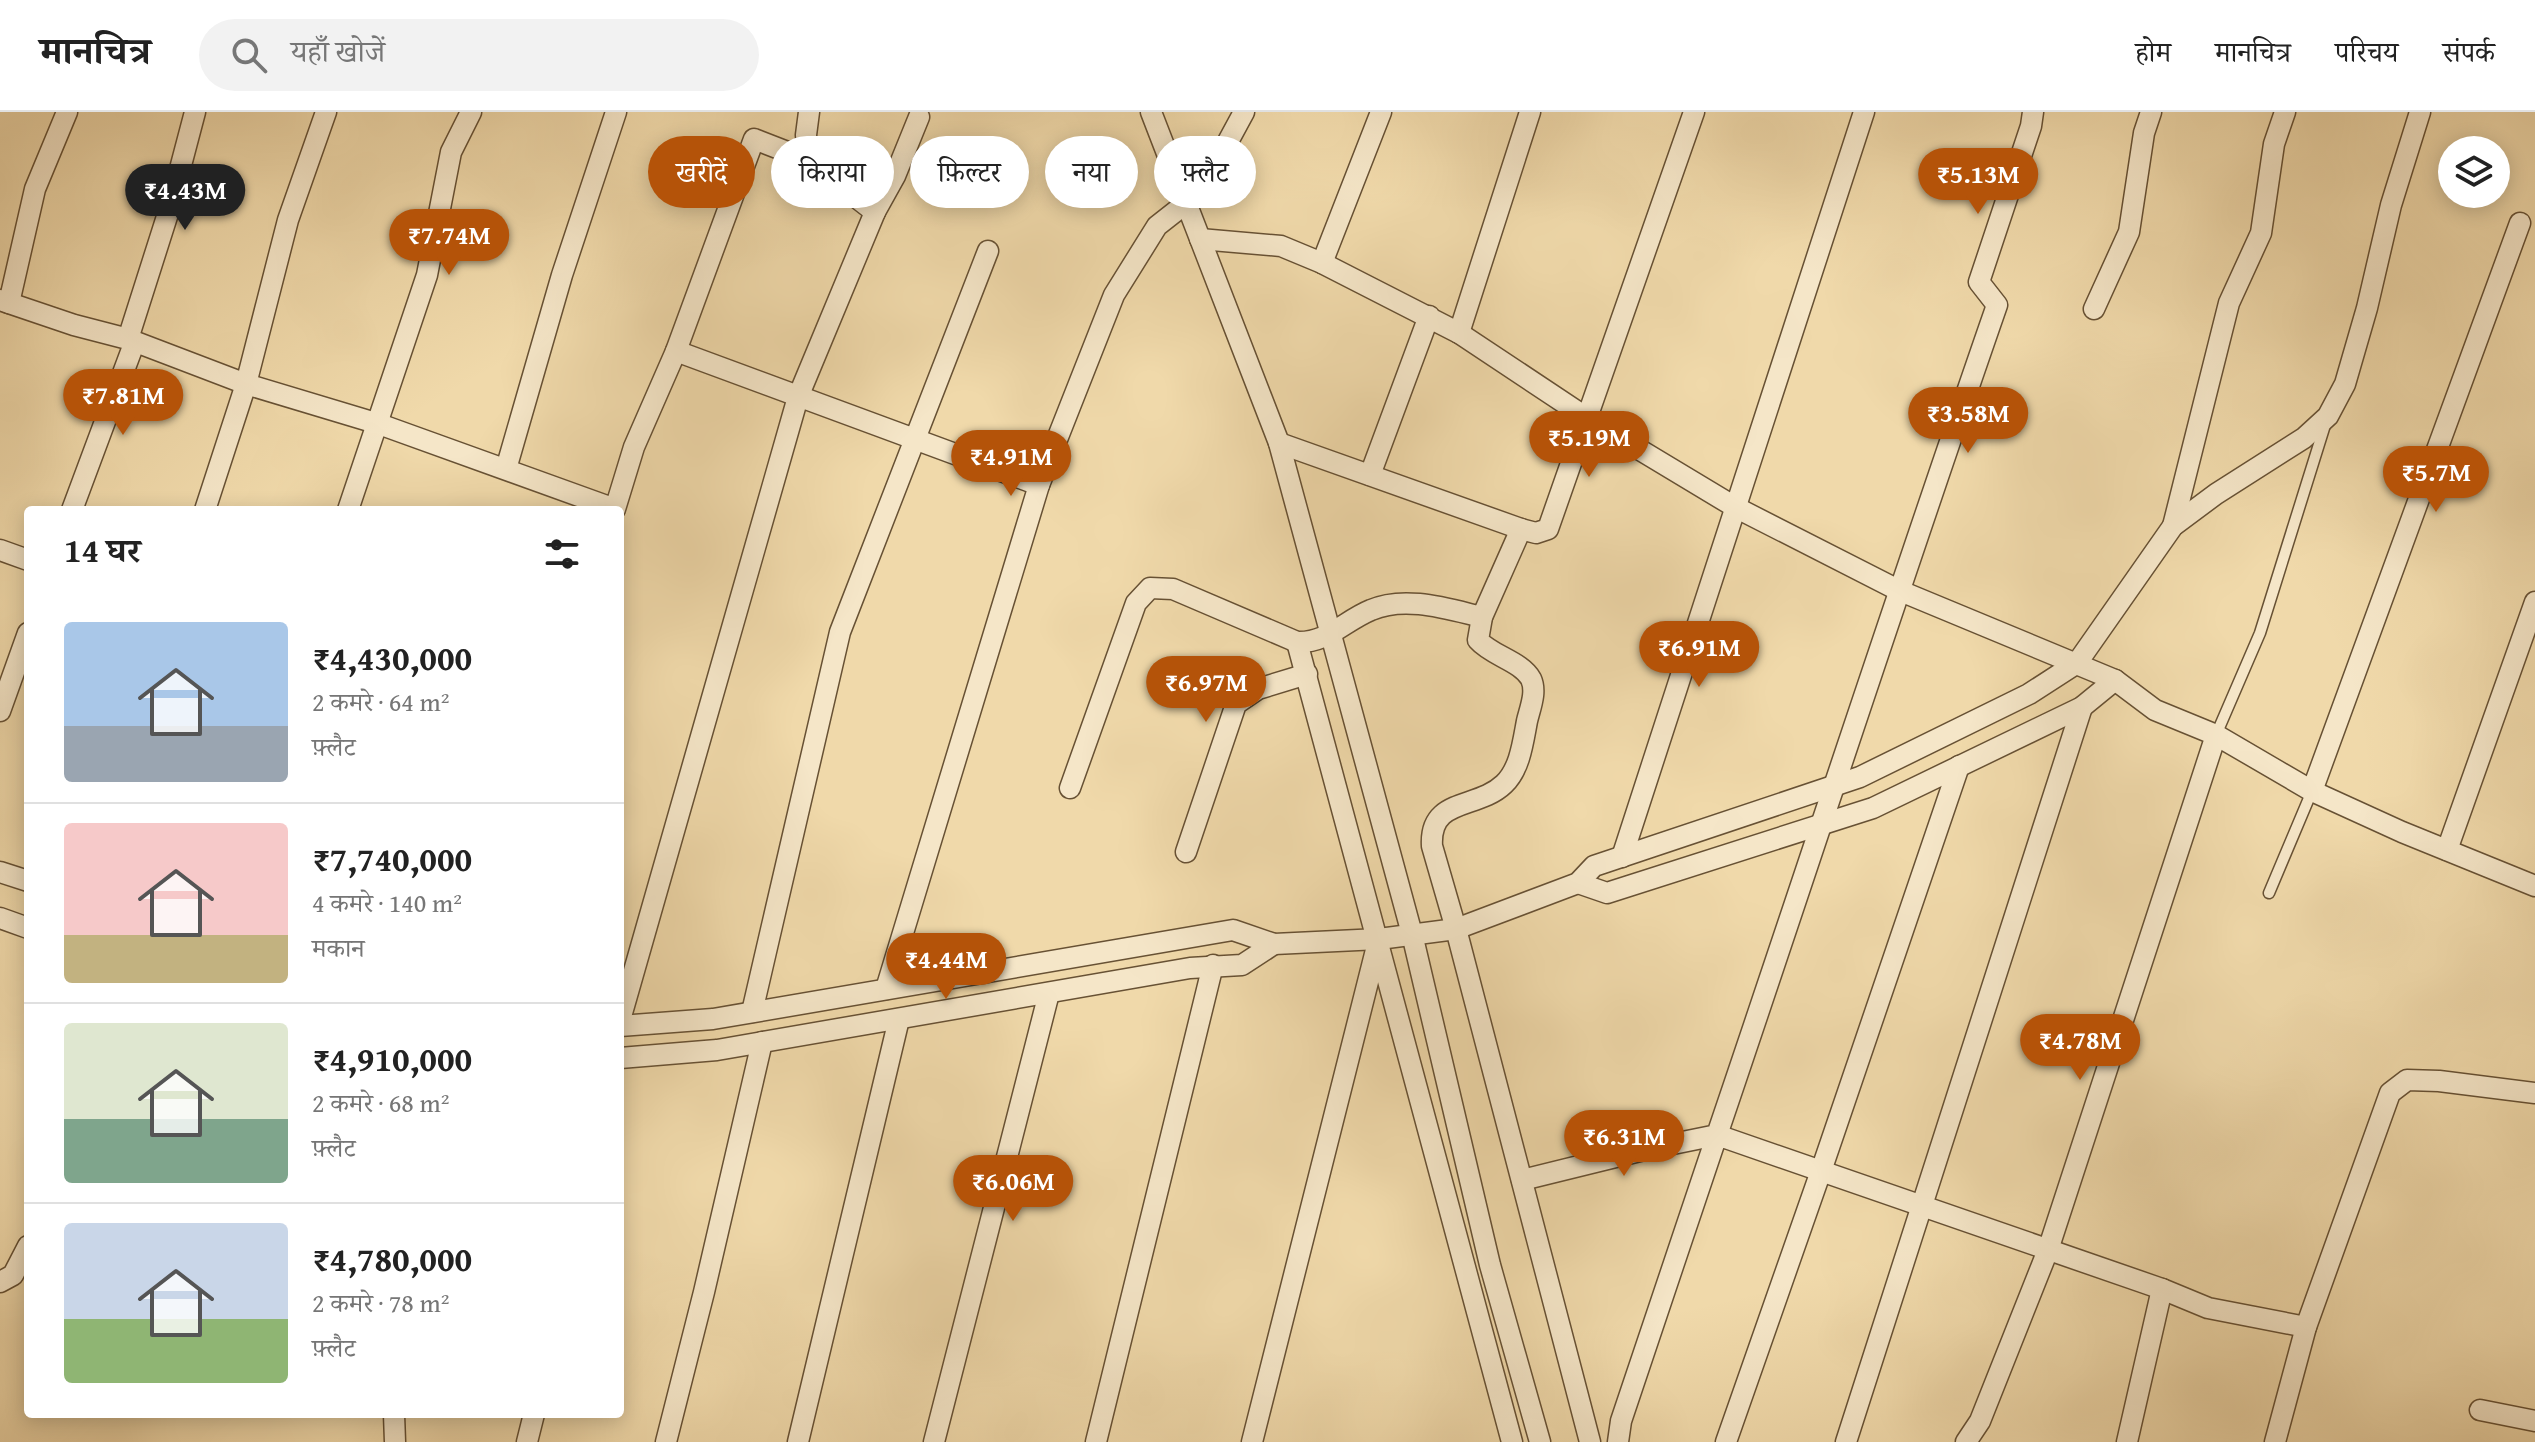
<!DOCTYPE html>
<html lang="hi">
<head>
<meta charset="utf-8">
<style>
  :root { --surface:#fff; --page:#f2f2f2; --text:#222; --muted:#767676; --line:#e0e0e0; --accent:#b45309 }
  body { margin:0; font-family:"Gentium Book Plus","Noto Serif Devanagari",serif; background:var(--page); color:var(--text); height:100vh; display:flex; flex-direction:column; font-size:30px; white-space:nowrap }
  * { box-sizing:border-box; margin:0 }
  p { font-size:26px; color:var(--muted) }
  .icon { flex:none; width:44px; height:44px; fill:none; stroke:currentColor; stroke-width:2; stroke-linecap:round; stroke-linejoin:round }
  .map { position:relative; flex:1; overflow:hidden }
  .drawer { position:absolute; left:24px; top:394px; width:600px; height:912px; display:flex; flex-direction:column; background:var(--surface); border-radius:8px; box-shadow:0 4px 20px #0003 }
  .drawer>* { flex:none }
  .hud { position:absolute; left:648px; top:24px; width:760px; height:72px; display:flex; gap:16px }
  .tools { position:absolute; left:2438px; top:24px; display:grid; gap:16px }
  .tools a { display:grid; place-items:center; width:72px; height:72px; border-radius:50%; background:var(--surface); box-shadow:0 4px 20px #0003; font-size:40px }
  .price { position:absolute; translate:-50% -68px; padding:0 18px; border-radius:28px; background:var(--accent); color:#fff; font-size:26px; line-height:52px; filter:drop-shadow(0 2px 4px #0008) }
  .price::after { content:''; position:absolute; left:50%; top:48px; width:24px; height:18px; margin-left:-12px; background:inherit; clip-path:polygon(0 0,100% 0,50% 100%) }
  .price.active { background:#222; color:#fff }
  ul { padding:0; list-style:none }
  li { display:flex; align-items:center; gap:24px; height:200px; padding:0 40px }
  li+li { border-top:2px solid var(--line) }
  li span { display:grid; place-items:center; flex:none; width:224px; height:160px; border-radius:8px; color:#555 }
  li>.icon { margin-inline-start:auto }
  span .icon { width:96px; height:96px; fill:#fffc; stroke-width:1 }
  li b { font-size:34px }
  h2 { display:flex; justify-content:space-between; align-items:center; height:96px; padding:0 40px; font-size:34px }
  .tag { padding:0 28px; border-radius:36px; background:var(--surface); box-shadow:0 4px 20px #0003; font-size:28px; line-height:72px }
  .tag.active { background:var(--accent); color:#fff }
  header { display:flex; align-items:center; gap:48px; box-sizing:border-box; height:112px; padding:0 40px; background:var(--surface); border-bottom:2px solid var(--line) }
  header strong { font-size:38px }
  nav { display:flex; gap:44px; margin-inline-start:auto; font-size:28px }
  .search { width:560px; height:72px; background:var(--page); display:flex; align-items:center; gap:20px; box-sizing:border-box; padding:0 28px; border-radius:44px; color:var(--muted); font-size:30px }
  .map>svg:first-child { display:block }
</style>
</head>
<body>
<header>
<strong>मानचित्र</strong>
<div class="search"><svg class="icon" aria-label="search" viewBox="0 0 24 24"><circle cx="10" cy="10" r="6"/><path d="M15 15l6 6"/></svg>यहाँ खोजें</div>
<nav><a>होम</a><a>मानचित्र</a><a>परिचय</a><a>संपर्क</a></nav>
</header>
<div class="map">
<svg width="2535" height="1330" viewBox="0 0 2535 1330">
  <rect width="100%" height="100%" fill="#f0d9aa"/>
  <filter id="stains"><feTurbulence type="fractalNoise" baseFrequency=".0025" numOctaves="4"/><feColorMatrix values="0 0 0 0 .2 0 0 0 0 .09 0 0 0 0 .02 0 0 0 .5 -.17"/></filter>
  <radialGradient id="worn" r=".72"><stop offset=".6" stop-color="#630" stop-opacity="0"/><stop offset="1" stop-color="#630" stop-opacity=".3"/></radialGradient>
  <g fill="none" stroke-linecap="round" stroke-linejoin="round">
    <defs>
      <g id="service">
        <path d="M 2216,623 L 2260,521 L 2325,313"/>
        <path d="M 2269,781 L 2312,679"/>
      </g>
      <g id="minor">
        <path d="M 1151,0 L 1279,331 L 1412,822 L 1490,1153 L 1540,1330"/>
        <path d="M 808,48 L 806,23 L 809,0"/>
        <path d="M 1200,127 L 1281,134 L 1322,151 L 1459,221 L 1587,306 L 1735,395 L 1898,478 L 2115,568 L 2155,598 L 2216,623 L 2312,679 L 2402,720 L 2535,774"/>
        <path d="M 1322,151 L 1381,0"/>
        <path d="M 0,188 L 74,213 L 128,227 L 246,272 L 379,312 L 615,397 L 634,335 L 676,239 L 754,27 L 808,48 L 875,100 L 895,64 L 919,5"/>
        <path d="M 9,191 L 35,77 L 67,0"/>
        <path d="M 2094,197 L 2129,120 L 2144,21 L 2151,0"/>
        <path d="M 1459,221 L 1530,0"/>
        <path d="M 128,227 L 170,95 L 195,0"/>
        <path d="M 676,239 L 1039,373 L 1114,183 L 1157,114 L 1185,92 L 1211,61 L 1244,0"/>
        <path d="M 1279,331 L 1521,417 L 1536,421 L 1548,417 L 1694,0"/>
        <path d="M 506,357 L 562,163 L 616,0"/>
        <path d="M 1370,363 L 1429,204"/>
        <path d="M 72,398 L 132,237"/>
        <path d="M 205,398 L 246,272 L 288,108 L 326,0"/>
        <path d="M 348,398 L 427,163 L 451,40 L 471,0"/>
        <path d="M 2173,414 L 2229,191 L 2261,121 L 2274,32 L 2285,0"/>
        <path d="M 1521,417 L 1482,505 L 1478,528 C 1492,544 1521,549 1531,567 C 1537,580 1530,596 1527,609 C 1523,630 1520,657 1504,672 C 1477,698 1429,685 1432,734 L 1456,817 L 1590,1330"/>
        <path d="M 0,438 L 28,448"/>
        <path d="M 1297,530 L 1512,1330"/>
        <path d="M 0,599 L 28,521"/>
        <path d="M 1070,676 L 1136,491 L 1150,476 L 1173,477 L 1297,530 C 1328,531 1344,509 1371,498 C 1405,483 1448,497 1482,505"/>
        <path d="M 2312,679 L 2520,111"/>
        <path d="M 2447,738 L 2535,490"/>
        <path d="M 1186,740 L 1236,592 L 1258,577 L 1307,562"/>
        <path d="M 1622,745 L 1864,0"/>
        <path d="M 0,760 L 28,769"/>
        <path d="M 1578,771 L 1607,781 L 1873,696 L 2082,595 L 2115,568"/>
        <path d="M 0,806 L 28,816"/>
        <path d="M 886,877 L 1039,373"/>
        <path d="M 752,900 L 840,520 L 988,139"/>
        <path d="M 620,908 L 798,285 L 875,100"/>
        <path d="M 620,914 L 713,907 L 1233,818 L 1274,832 L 1379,827 L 1456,817 L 1578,771 L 1594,754 L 1860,665 L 2029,582 L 2077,551 L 2173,414 L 2216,382 L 2304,326 L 2328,304 L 2345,272 L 2367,196 L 2391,93 L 2420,0"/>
        <path d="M 620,946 L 717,938 L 1190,856 L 1242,853 L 1274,832"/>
        <path d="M 1522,1068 L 1648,1037 L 1717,1023 C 1811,746 1901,469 1997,193 L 1979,170 L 2031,14 L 2033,0"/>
        <path d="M 0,1170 L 13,1163 L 28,1134"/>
        <path d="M 2480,1298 L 2535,1309"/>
        <path d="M 394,1302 L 395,1330"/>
        <path d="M 527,1330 L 534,1302"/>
        <path d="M 666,1330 L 704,1180 L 762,930"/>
        <path d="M 798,1330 L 899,907"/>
        <path d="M 934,1330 L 1049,881"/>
        <path d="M 1096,1330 L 1213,853"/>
        <path d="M 1252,1330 L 1378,830"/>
        <path d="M 1618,1330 L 1621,1309 L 1717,1023 L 2162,1177 L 2208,1196 L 2306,1215"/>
        <path d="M 1726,1330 L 1821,1059 L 1959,654"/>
        <path d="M 1846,1330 L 2082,595"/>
        <path d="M 1966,1330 L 1980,1309 L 2048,1138 L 2216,623"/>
        <path d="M 2127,1330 L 2162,1177"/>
        <path d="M 2275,1330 L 2306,1215 L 2390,981 L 2407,968 L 2439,969 L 2535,981"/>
      </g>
    </defs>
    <use href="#service" stroke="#675134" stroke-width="13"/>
    <use href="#minor" stroke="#675134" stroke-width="23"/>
    <use href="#service" stroke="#f5e6c8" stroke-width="10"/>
    <use href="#minor" stroke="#f5e6c8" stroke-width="20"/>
  </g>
  <rect width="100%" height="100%" filter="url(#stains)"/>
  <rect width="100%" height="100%" fill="url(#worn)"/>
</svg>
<div class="tools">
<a><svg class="icon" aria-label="layers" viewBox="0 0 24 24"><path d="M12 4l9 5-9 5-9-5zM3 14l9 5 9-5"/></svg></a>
</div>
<b class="price" style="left:1978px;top:104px">₹5.13M</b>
<b class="price active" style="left:185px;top:120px">₹4.43M</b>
<b class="price" style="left:449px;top:165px">₹7.74M</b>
<b class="price" style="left:123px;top:325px">₹7.81M</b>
<b class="price" style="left:1968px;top:343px">₹3.58M</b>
<b class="price" style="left:1589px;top:367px">₹5.19M</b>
<b class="price" style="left:1011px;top:386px">₹4.91M</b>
<b class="price" style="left:2436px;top:402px">₹5.7M</b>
<b class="price" style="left:1699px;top:577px">₹6.91M</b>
<b class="price" style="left:1206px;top:612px">₹6.97M</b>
<b class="price" style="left:946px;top:889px">₹4.44M</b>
<b class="price" style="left:2080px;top:970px">₹4.78M</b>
<b class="price" style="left:1624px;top:1066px">₹6.31M</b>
<b class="price" style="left:1013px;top:1111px">₹6.06M</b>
<div class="hud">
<a class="tag active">खरीदें</a>
<a class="tag">किराया</a>
<a class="tag">फ़िल्टर</a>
<a class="tag">नया</a>
<a class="tag">फ़्लैट</a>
</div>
<section class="drawer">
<h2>14 घर<svg class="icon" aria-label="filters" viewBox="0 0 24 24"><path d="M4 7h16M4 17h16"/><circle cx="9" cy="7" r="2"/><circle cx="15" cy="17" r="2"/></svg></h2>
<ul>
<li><span style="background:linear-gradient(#a9c7e8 65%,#9aa5b1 0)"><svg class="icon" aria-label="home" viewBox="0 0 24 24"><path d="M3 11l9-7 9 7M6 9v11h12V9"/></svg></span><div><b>₹4,430,000</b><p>2 कमरे · 64 m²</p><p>फ़्लैट</p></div></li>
<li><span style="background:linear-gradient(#f6c9c9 70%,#c2b280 0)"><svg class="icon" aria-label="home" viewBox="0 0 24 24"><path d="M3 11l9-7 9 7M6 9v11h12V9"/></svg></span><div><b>₹7,740,000</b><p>4 कमरे · 140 m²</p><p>मकान</p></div></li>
<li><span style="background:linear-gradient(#dfe7d0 60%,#7fa58c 0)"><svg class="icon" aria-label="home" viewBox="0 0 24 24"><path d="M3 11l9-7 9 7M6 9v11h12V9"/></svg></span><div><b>₹4,910,000</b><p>2 कमरे · 68 m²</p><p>फ़्लैट</p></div></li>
<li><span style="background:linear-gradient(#c9d6e8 60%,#8fb573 0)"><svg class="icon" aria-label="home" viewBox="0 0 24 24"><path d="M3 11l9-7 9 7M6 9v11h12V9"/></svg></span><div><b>₹4,780,000</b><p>2 कमरे · 78 m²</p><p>फ़्लैट</p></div></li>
</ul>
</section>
</div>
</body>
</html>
